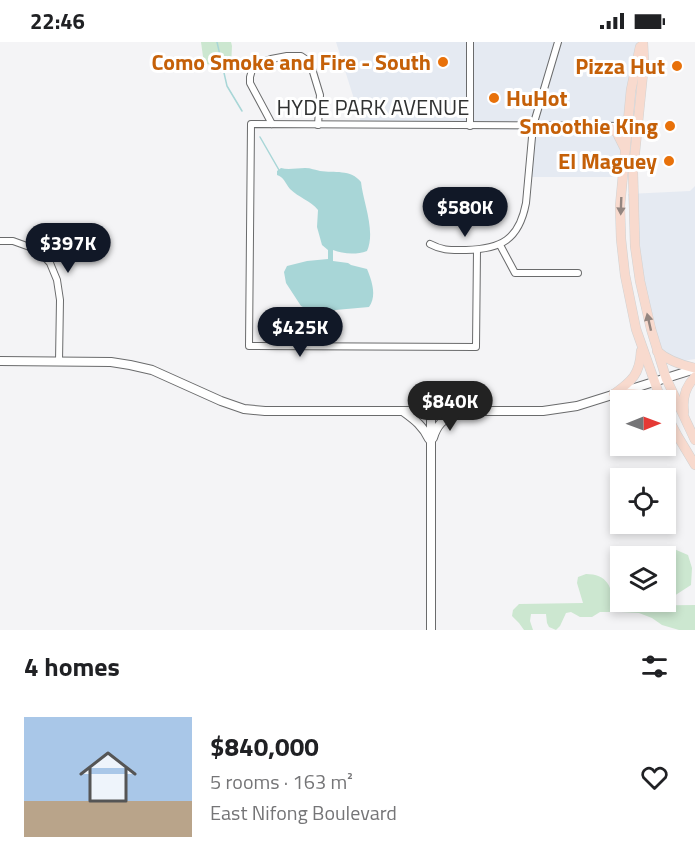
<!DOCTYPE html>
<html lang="en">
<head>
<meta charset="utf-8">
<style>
  :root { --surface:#fff; --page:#f6f6f6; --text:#202124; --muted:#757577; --line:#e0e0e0; --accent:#111827 }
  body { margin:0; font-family:"Titillium Web",sans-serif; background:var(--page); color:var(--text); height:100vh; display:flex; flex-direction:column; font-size:22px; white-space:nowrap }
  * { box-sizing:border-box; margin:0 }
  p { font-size:20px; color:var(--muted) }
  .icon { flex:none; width:33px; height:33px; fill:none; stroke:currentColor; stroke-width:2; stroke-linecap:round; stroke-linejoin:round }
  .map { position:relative; height:588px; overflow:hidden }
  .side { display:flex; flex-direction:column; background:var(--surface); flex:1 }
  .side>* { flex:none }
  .needle { width:39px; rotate:89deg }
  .buttons { position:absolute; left:610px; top:348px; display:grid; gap:12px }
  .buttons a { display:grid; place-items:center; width:66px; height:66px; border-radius:0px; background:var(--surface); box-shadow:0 3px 9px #0003; font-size:30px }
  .price { position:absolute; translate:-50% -51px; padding:0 14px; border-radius:21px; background:var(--accent); color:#fff; font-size:20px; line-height:39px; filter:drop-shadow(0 2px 3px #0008) }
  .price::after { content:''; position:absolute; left:50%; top:36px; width:18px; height:14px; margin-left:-9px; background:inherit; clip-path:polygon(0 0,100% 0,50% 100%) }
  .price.on { background:#222; color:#fff }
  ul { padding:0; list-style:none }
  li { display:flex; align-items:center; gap:18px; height:150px; padding:0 24px }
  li+li { border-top:2px solid var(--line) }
  li span { display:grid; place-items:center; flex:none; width:168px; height:120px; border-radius:0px; color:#555 }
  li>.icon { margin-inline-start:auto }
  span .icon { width:72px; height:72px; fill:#fffc; stroke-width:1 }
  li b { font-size:26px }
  h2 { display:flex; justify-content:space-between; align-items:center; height:72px; padding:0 24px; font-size:26px }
  .status { display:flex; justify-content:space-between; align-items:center; height:42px; padding:0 30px; background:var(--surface); direction:ltr }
  .status svg { height:16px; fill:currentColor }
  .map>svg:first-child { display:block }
</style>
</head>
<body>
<div class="status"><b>22:46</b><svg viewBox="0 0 49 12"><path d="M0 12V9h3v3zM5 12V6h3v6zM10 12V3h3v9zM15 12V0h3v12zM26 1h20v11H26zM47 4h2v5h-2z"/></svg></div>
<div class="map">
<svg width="695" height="588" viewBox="0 0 695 588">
  <rect width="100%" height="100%" fill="#f4f4f6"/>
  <g fill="#e5eaf2">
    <path d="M 336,0 L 642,0 L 627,135 L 526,135 L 529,88 L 360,86 L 360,76 Z"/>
    <path d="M 695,144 L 695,317 L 657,323 L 644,277 L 632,214 L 628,152 L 690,149 Z"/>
  </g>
  <g fill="#cce7d0">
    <path d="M 201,0 L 231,0 L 232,4 L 231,24 L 204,22 Z"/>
    <path d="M 674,507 L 688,513 L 692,526 L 691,543 L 674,554 L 666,552 L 666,514 L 651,514 L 655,510 Z"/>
    <path d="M 586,532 C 606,532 615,545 610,564 L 695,563 L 695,588 L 679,588 L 662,583 L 652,576 L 639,571 L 621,570 L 600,570 L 592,575 L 580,575 L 571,570 L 566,571 L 560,584 L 556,588 L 549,585 L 547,581 L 546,572 L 531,572 L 530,579 L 533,588 L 524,588 L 519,581 L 512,574 L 513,568 L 519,562 L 583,561 L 577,541 L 578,535 Z"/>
  </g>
  <path fill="#a8d6d7" d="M 281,126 C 288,128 297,126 305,126 C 311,126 315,128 320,129 C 334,131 351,127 361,140 C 363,160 376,189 367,209 C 356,213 343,212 333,208 L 333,219 L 348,221 L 351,223 L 367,227 C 372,239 377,254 369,265 L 313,270 L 301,264 L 286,241 L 284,230 L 287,224 L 307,219 L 328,217 L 328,208 L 322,203 L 317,185 L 318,168 C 311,159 298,155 290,147 C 285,141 284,135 277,133 L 277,129 Z"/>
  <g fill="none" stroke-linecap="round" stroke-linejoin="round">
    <g stroke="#a8d6d7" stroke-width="1.5">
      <path d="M 217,0 L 227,44 L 242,69"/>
      <path d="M 260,95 L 279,128"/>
    </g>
    <defs>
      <g id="street">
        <path d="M 272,82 L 250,41 L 250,35 L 252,28 L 259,21 L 271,17 L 287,14 L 301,14 L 310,20 L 320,53 L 318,83"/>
        <path d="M 470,84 L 470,0"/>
        <path d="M 0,199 L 13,199 L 38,208 L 50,221 L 57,238 L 60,258 L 59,319"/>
        <path d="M 430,202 C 443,209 451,208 466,208 C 501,207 519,198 526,161 L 533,84 L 558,0"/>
        <path d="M 500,203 L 515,231 L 578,231"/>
        <path d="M 477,208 L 476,305 L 249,304 L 251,82 L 631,84"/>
      </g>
      <g id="secondary">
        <path d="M 0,319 L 111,320 L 130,323 L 152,328 L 221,359 L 244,367 L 265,369 L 543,369 L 577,364 L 695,327"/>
        <path d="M 404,370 C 415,378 423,384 429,397"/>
        <path d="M 431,370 L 431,588"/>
        <path d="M 433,396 C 437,382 443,378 455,371"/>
      </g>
      <g id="primary">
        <path d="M 643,0 L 644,21 L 633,130 L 635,204 L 640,239 L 651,287 L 666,336 L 695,398"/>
        <path d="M 640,5 L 631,48 L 620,164 L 621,197 L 625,233 L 636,287 L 661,358"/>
        <path d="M 607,84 L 617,91 L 625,107"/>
        <path d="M 657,309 C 668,319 681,323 695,326"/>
        <path d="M 614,352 C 632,339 640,332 641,309"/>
        <path d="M 614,352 C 629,352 641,350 655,358"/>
        <path d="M 684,370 C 682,356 685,345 695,335"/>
        <path d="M 666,372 L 677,393 L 695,423"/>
      </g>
    </defs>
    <use href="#street" stroke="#6a6b6c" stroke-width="8"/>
    <use href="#secondary" stroke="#6a6b6c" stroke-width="10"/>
    <use href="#primary" stroke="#d1d2d2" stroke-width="10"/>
    <use href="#street" stroke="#fff" stroke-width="6"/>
    <use href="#secondary" stroke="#fff" stroke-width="8"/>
    <use href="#primary" stroke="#f8dace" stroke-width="9"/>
  </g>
  <defs><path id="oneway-solid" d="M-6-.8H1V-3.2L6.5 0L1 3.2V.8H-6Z" transform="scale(1.5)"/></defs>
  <g fill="#948680">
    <use href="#oneway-solid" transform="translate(621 164) rotate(92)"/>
    <use href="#oneway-solid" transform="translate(649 280) rotate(-103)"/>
  </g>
  <g fill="#e8710a" stroke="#fff" stroke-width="2">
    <circle cx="443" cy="20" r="6"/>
    <circle cx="677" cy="24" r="6"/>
    <circle cx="494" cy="56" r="6"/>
    <circle cx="670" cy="84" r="6"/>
    <circle cx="669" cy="119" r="6"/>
  </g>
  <g text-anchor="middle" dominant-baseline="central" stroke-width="6" stroke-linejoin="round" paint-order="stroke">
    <g font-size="22" font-weight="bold" fill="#c56008" stroke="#fff" text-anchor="end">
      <text x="431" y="20">Como Smoke and Fire - South</text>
      <text x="665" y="24">Pizza Hut</text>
      <text x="506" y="56" text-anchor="start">HuHot</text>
      <text x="658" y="84">Smoothie King</text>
      <text x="657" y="119">El Maguey</text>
    </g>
    <g font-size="22" fill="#303131" stroke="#fff">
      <text x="373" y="65">HYDE PARK AVENUE</text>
    </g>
  </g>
</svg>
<div class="buttons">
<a><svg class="needle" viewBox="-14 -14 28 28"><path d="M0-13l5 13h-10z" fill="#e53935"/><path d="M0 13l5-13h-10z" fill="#757577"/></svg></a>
<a><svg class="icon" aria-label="locate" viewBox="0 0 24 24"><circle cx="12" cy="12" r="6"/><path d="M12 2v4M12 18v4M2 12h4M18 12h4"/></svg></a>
<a><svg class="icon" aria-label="layers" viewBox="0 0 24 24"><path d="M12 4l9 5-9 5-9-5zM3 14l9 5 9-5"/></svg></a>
</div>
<b class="price" style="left:465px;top:196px">$580K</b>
<b class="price" style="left:68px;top:232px">$397K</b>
<b class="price" style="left:300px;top:316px">$425K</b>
<b class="price on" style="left:450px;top:390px">$840K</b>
</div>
<section class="side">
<h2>4 homes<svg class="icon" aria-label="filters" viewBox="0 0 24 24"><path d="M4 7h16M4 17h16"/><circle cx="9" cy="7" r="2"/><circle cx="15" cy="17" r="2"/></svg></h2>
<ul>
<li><span style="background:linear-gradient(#a9c7e8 70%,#b9a48a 0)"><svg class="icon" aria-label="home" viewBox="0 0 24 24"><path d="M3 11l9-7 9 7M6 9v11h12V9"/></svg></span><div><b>$840,000</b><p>5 rooms · 163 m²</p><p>East Nifong Boulevard</p></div><svg class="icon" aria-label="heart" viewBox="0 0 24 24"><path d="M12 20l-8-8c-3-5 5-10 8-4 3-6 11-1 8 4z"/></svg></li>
</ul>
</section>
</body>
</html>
